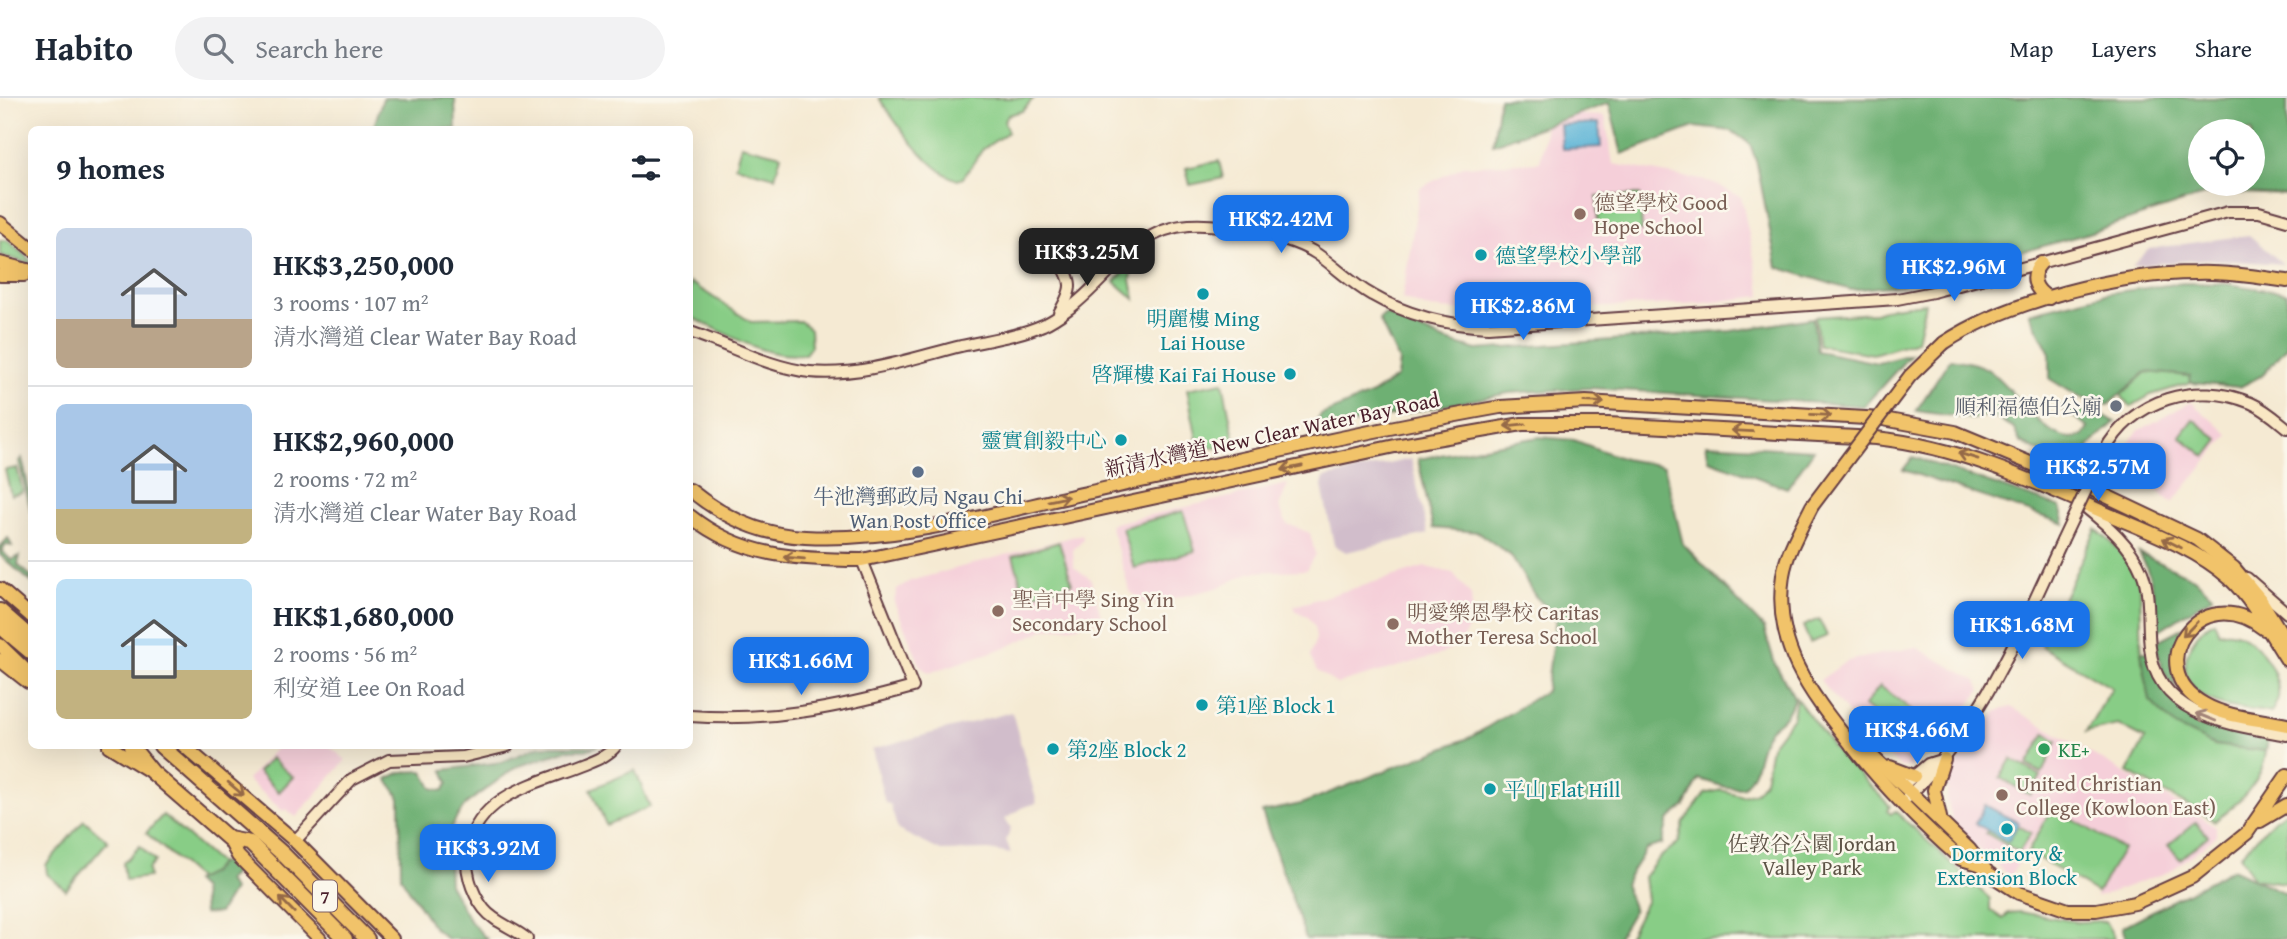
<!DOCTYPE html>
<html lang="en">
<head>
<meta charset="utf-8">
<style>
  :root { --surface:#fff; --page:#f2f2f3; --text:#1f2937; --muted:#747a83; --line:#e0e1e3; --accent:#1a73e8 }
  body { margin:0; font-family:"Gentium Book Plus","Noto Serif TC",serif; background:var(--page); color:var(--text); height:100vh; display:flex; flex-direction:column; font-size:26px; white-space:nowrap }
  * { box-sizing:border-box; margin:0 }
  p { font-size:23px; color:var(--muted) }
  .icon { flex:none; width:38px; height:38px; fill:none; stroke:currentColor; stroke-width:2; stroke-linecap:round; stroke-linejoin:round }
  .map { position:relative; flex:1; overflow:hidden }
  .details { position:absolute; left:28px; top:28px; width:665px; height:623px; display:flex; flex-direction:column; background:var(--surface); border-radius:10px; box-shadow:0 7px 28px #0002 }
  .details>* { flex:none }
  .controls { position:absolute; left:2188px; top:21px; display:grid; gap:14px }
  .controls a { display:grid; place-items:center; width:77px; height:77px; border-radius:50%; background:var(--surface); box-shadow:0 7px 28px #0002; font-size:35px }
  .price { position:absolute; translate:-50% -60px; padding:0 16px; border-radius:14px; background:var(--accent); color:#fff; font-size:23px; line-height:46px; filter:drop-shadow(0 2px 4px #0008) }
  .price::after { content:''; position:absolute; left:50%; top:42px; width:21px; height:16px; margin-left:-10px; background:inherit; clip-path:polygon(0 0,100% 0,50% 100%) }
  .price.selected { background:#222; color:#fff }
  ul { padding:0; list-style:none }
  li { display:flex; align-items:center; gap:21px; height:175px; padding:0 28px }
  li+li { border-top:2px solid var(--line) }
  li span { display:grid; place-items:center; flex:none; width:196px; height:140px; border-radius:10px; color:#555 }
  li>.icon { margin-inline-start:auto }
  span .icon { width:84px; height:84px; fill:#fffc; stroke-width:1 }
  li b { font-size:30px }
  h2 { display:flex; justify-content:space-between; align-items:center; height:84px; padding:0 28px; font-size:30px }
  header { display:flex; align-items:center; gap:42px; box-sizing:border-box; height:98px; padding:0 35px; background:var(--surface); border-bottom:2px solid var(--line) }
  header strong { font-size:33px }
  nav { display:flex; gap:38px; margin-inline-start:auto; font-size:24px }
  .search { width:490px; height:63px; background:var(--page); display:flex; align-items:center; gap:18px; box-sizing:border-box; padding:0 24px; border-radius:38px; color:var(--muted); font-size:26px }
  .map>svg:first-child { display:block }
</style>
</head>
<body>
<header>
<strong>Habito</strong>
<div class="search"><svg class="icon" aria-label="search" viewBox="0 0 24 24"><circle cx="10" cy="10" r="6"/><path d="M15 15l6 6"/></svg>Search here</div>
<nav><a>Map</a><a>Layers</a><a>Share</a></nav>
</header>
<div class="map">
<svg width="2287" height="841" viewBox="0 0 2287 841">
  <rect width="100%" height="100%" fill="#fbf7ec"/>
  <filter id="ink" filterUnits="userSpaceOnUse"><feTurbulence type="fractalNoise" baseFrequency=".0143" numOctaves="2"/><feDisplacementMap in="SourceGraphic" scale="14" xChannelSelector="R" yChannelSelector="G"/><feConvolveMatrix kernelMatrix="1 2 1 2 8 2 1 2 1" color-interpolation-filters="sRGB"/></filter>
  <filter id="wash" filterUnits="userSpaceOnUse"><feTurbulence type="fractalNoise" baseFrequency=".00686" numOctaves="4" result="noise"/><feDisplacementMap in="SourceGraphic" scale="28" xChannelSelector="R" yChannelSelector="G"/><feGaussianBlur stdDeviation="1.57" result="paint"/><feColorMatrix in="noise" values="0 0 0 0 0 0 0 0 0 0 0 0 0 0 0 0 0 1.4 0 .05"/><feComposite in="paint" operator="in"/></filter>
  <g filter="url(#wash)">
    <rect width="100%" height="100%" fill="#f5ead3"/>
    <g fill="#f5cfd9">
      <path d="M 1559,16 L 1605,18 L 1613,66 L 1712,84 L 1741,99 L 1762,198 L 1705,205 L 1479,214 L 1428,210 L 1402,201 L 1420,90 L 1463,68 L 1540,64 L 1547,20 Z"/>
      <path d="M 2191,304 L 2229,337 L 2172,405 L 2117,360 L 2138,333 Z"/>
      <path d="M 1288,386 L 1279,409 L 1287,426 L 1310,435 L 1315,456 L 1306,472 L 1251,474 L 1217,490 L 1146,507 L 1130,494 L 1110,426 Z"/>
      <path d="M 1082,436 L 1083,441 L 1073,452 L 1074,469 L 1091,481 L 1102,521 L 1073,529 L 1046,531 L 1007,549 L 929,575 L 921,569 L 894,504 L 897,491 L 910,483 Z"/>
      <path d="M 1425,469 L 1453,475 L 1471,497 L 1473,523 L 1459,546 L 1442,556 L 1337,586 L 1317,573 L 1310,559 L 1316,540 L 1314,528 L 1307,518 L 1296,513 L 1294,508 Z"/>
      <path d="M 1916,549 L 1977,583 L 1981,592 L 1960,618 L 1911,669 L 1900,669 L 1852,621 L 1820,582 L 1847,563 Z"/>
      <path d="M 2011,609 L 2216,728 L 2216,738 L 2171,773 L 2095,800 L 2122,751 L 2052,709 L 2010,779 L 1967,741 L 1952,721 L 1947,701 L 1948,683 L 1954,669 L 1997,613 Z"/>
      <path d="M 278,648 L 329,648 L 346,662 L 296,719 L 286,711 L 283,713 L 247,682 Z"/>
    </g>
    <g fill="#d1bdcb">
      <path d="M 2249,137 L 2283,166 L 2205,161 L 2132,168 L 2149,151 Z"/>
      <path d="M 1411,361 L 1428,436 L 1346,454 L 1334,447 L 1322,388 L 1324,380 Z"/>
      <path d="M 1012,614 L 1037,705 L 1024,709 L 1005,721 L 1011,731 L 1006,742 L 1011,756 L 989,752 L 941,753 L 898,732 L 890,706 L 885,705 L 872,651 Z"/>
    </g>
    <g fill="#88cd86" stroke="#697658" stroke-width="2">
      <path d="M 879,0 L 1034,0 L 1022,13 L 1008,17 L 1004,23 L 1008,34 L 983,51 L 963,80 L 958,82 C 930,74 895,24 879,0 Z"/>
      <path d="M 741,47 L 781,57 L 775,79 L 735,68 Z"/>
      <path d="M 1219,63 L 1223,80 L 1190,87 L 1186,70 Z"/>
      <path d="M 1640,97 L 1642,133 L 1598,135 L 1597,98 Z"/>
      <path d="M 0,142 L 8,143 L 31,163 L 31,166 L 0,157 Z"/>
      <path d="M 1133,163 L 1131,182 L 1135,201 L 1115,184 Z"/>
      <path d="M 690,184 L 751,224 L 800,223 L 810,231 L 811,248 L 805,256 C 763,262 728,234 690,219 Z"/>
      <path d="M 1925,205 L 1917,243 L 1873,256 L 1819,247 L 1815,219 L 1875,215 L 1892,209 Z"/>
      <path d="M 2146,274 L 2191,278 L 2191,285 L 2151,297 L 2130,309 L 2121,297 Z"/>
      <path d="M 1223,284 L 1235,345 L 1199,352 L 1187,291 Z"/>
      <path d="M 2193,321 L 2219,342 L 2206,359 L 2180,338 Z"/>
      <path d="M 17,370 L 23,394 L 11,397 L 5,372 Z"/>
      <path d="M 1183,413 L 1195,453 L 1134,470 L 1122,430 Z"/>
      <path d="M 2096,431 L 2122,454 L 2140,487 L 2142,564 L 2214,647 L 2266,653 C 2264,683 2237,706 2215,723 L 2128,674 L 2145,641 L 2118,627 L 2086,634 L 2112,590 L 2041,548 Z"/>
      <path d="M 1059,444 L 1072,485 L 1025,499 L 1013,458 Z"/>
      <path d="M 1819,521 L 1827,538 L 1810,545 L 1803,528 Z"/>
      <path d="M 2214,523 L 2219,535 C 2248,525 2282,573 2278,600 C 2277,605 2273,610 2271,615 C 2251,611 2224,611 2207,601 C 2171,581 2185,539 2214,523 Z"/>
      <path d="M 1880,588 L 1913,613 L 1897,633 L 1864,608 Z"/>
      <path d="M 1796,600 L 1836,653 L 1890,708 L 1887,713 L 1891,716 L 1895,713 L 1990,801 L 1990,812 L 2003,821 L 2008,815 L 2020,814 L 2078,824 L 2105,823 L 2115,841 L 1627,841 L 1647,802 L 1644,779 L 1659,760 L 1679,744 L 1684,724 L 1705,696 L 1721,692 L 1743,698 L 1756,694 L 1765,682 L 1771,648 L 1793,619 Z"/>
      <path d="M 2045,635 L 2057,643 L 2042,675 L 2027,667 Z"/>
      <path d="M 271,660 L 293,679 L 279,694 L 258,674 Z"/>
      <path d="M 2011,661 L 2041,678 L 2030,697 L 2000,680 Z"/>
      <path d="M 635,672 L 650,709 L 606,727 L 591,691 Z"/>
      <path d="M 2052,709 L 2123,751 L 2097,795 L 2028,754 Z"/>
      <path d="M 2287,713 L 2287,785 L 2254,781 L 2240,757 L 2275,721 Z"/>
      <path d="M 1997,715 L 2031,735 L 2019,754 L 1986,735 Z"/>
      <path d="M 163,717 L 221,767 L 204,786 L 146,735 Z"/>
      <path d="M 84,722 L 108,743 L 66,792 L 47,776 L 46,767 Z"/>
      <path d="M 2196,724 L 2208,738 L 2180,761 L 2168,747 Z"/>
      <path d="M 140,748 L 155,763 L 148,771 L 149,779 L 125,782 L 123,765 Z"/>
    </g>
    <g fill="#6eb073" stroke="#5c684f" stroke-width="2" fill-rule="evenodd">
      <path d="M 383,0 L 455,0 L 456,31 L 373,31 Z"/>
      <path d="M 1499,0 L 2287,0 L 2287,97 L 2213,94 L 2082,137 L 1908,186 L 1851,192 L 1777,169 L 1757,66 L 1750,46 L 1732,33 L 1694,29 L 1622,56 L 1609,5 L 1493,46 ZM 2200,33 L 2252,33 L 2252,86 L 2200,86 Z"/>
      <path d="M 2183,185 L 2228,186 L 2287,195 L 2287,249 L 2263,277 L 2240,289 L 2191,285 L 2190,278 L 2146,274 L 2108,307 L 2081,300 L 2050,281 L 2050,255 L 2029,215 L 2109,195 Z"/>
      <path d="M 1386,216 L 1443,242 L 1477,252 L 1731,233 L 1813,220 L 1817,253 L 1878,265 L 1911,256 L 1864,308 L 1591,290 L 1509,295 L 1309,334 L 1321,317 L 1372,296 L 1397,279 L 1399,263 L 1379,221 Z"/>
      <path d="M 1950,261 C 1963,263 1976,265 1987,271 C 2014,288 2046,352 2083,338 L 2088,329 L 2058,308 L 2103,317 L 2115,324 L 2090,347 L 2078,373 L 2020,344 L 2013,329 L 1990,317 L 1973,321 L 1916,313 Z"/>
      <path d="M 1539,339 L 1574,342 L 1624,361 L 1664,368 L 1683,446 L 1764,530 L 1775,566 L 1794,599 C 1786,628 1772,623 1765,639 C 1755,660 1760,671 1743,690 L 1725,689 L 1699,681 L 1685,708 L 1668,722 L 1662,746 L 1646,751 L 1624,786 L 1634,812 L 1617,841 L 1306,841 L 1262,714 L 1301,706 L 1471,639 L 1546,593 L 1556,520 L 1535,498 L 1511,458 L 1478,434 L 1433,430 L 1418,361 Z"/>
      <path d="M 1706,346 L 1814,352 L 1787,390 L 1709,362 Z"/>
      <path d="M 1913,359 L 2060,409 L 2065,426 L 1903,372 Z"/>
      <path d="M 22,360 L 31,401 L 31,414 L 19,363 Z"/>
      <path d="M 8,440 L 12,448 L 5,447 L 2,453 L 11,462 L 20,458 L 18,467 L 31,478 L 31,484 L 0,457 L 0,449 Z"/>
      <path d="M 2139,455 L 2194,480 L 2213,498 L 2156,534 C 2155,505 2155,481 2139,455 Z"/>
      <path d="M 2182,530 C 2172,552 2173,567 2176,590 L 2163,573 L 2155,544 Z"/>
      <path d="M 2141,554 L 2148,554 L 2186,612 L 2210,625 L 2269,636 L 2266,653 L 2214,647 L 2175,628 L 2150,603 Z"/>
      <path d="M 540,648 L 598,648 L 586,652 L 568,652 L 516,669 L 466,706 L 455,722 L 447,741 L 449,786 L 470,823 L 487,841 L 447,841 L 433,829 L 401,779 L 400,700 L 387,681 L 401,674 L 423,673 L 432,690 L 443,693 L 448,685 L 443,672 L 502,664 Z"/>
      <path d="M 226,764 L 236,773 L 227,783 L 233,792 L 219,815 L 204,816 L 202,791 L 194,783 L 211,775 L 220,765 Z"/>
      <path d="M 2232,771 L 2287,796 L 2287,841 L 2126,841 L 2122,829 Z"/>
    </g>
    <g fill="#59b2d6" stroke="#526880" stroke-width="2">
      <path d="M 1599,25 L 1601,49 L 1562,51 L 1560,27 Z"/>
      <path d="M 1985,707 L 2019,725 L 2008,744 L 1975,725 Z"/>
    </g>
  </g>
  <g filter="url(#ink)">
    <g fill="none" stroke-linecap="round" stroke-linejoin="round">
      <defs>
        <g id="secondary">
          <path d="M 1057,159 C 1074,185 1074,189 1059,215"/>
          <path d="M 690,234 C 730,247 767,269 810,274 C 860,279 913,260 961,248 C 988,242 1018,238 1043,227 C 1053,223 1062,216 1070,210 C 1110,180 1134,131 1189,127 C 1223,125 1288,137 1317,156 C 1336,169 1352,186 1372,197 C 1408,218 1447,227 1488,229 L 1897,201 L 1933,194 L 2228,114 L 2259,114 L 2287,122"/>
          <path d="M 2104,354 C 2132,301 2196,282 2251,305 C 2265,311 2276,321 2287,330"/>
          <path d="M 2085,409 C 2107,427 2131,447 2142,474 C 2151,496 2147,525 2150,549 C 2156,619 2232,627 2287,637"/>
          <path d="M 2247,480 L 2287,515"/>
          <path d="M 690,618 C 768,624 838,610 913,589 L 862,462"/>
          <path d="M 1908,683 L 1928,666 L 1944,661"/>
          <path d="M 1907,700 C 1985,621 2016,541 2062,443"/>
          <path d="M 295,743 L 352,681 L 389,662 L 463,659 L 508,648"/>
          <path d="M 527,841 C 515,830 495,825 484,811 C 471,794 464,771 468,750 C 479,695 540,685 584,667 C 596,662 608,658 616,648"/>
        </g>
        <g id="primary">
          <path d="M 0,125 L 32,151"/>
          <path d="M 0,165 L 32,173"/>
          <path d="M 2041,165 C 2029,178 2034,192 2049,200"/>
          <path d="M 0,177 L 24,177"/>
          <path d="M 1944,245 C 2007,203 2120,175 2196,175 C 2226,174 2257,179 2287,183"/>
          <path d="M 690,392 C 723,419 762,437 805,439 C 900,444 994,415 1086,395 C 1223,365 1361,334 1500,309 L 1586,304 L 1883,321 L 1955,334 L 2083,387 L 2197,441 L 2234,470 L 2260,501 L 2287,544"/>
          <path d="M 1812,408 C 1801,430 1787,453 1783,477 C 1772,549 1812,597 1853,649 C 1885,690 1922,727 1961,761 L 1979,766"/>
          <path d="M 690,418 C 741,459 799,462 862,462 L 1395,348 L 1522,326 L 1608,326 L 1876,340 C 1961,349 2036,384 2112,418 C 2152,435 2196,451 2229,480 C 2253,503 2269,534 2287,562"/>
          <path d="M 0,491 L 32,519"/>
          <path d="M 2264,531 C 2200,480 2139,569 2204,606 C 2228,620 2260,621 2287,627"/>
          <path d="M 0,547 L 32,578"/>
          <path d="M 0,562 L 28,584"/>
          <path d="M 109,648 L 148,672"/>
          <path d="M 184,648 L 295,743 L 392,841"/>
          <path d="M 1852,648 L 1872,658 L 1969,751 L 1988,775 L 2019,795 L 2068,812 L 2096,812 L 2135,805 L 2192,779 L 2247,735 L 2287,677"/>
          <path d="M 1890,669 L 1914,678"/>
          <path d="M 2260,723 L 2287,707"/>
          <path d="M 1941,724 L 1934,692 L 1944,661"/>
          <path d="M 229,741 L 238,758 L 320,841"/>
        </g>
        <g id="highway">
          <path d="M 0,513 L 32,541"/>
          <path d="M 0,528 L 32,555"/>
          <path d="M 131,648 L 152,674 L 229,741 L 250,745 L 345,841"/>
          <path d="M 161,648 L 283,756 L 367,841"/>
        </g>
      </defs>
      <use href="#secondary" stroke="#643d44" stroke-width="14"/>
      <use href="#primary" stroke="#643d44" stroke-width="16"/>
      <use href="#highway" stroke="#643d44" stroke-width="18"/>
      <use href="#secondary" stroke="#f9e7c3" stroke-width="10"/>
      <use href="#primary" stroke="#f1c36a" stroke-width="12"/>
      <use href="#highway" stroke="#f1c36a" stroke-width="14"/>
      <defs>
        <path id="secondary-bridge" d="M 2062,443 L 2104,354"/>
        <path id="primary-bridge" d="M 1812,408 L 1910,278 L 1944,245"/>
      </defs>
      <use href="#secondary-bridge" stroke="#643d44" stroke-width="14" stroke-linecap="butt"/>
      <use href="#primary-bridge" stroke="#643d44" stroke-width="16" stroke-linecap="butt"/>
      <use href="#secondary-bridge" stroke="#f9e7c3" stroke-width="10"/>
      <use href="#primary-bridge" stroke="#f1c36a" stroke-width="12"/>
    </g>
    <defs><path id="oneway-shaft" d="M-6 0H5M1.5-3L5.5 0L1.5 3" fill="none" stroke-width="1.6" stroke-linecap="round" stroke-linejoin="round" transform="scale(1.75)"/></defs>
    <g stroke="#956947">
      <use href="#oneway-shaft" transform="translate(1594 304) rotate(2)"/>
      <use href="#oneway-shaft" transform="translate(1821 317) rotate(3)"/>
      <use href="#oneway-shaft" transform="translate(1515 327) rotate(174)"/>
      <use href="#oneway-shaft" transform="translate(1742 333) rotate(-177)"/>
      <use href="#oneway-shaft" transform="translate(1968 358) rotate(-163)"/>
      <use href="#oneway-shaft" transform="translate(1292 370) rotate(168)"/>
      <use href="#oneway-shaft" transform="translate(1058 401) rotate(-12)"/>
      <use href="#oneway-shaft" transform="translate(2172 445) rotate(-153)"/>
      <use href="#oneway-shaft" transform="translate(794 460) rotate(-175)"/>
      <use href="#oneway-shaft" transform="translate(2190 531) rotate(134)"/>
      <use href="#oneway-shaft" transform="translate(236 691) rotate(41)"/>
      <use href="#oneway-shaft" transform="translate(287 807) rotate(-134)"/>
    </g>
    <use stroke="#a28377" href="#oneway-shaft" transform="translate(2206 619) rotate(-158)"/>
  </g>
  <g fill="#8d6e63" stroke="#fbf7ec" stroke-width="2.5">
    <circle cx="1580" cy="116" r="7"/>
    <circle cx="998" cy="513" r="7"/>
    <circle cx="1393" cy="526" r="7"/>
    <circle cx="2002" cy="697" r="7"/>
  </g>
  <g fill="#0f9aa8" stroke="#fbf7ec" stroke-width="2.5">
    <circle cx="1481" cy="157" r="7"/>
    <circle cx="1203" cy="196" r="7"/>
    <circle cx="1290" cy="276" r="7"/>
    <circle cx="1121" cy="342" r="7"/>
    <circle cx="1202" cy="607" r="7"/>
    <circle cx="1053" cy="651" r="7"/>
    <circle cx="1490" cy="691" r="7"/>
    <circle cx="2007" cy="731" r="7"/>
  </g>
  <circle fill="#6b7280" stroke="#fbf7ec" stroke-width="2.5" cx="2116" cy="308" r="7"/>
  <circle fill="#5c6f8a" stroke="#fbf7ec" stroke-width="2.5" cx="918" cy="374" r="7"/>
  <circle fill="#2e9e5b" stroke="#fbf7ec" stroke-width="2.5" cx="2044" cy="651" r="7"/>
  <g text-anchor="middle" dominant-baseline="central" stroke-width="5" stroke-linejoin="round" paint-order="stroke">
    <rect fill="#fbf7ec" stroke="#7f6065" stroke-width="2" x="313" y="782.5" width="24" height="31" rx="5"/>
    <g font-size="19" font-weight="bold" fill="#4a1f2b">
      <text x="325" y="798">7</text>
    </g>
    <g font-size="21" fill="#785e54" stroke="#fbf7ec" text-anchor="start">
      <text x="1594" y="104">德望學校 Good<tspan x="1594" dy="24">Hope School</tspan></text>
      <text x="1012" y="501">聖言中學 Sing Yin<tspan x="1012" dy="24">Secondary School</tspan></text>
      <text x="1407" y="514">明愛樂恩學校 Caritas<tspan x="1407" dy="24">Mother Teresa School</tspan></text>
      <text x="2016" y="685">United Christian<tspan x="2016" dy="24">College (Kowloon East)</tspan></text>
    </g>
    <g font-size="21" fill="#0d838f" stroke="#fbf7ec" text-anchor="start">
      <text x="1495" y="157">德望學校小學部</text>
      <text x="1203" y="220" text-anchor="middle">明麗樓 Ming<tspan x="1203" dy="24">Lai House</tspan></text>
      <text x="1276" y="276" text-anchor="end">啓輝樓 Kai Fai House</text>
      <text x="1107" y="342" text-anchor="end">靈實創毅中心</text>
      <text x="1216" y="607">第1座 Block 1</text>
      <text x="1067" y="651">第2座 Block 2</text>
      <text x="1504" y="691">平山 Flat Hill</text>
      <text x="2007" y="755" text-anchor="middle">Dormitory &amp;<tspan x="2007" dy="24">Extension Block</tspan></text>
    </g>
    <g font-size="21" fill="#5b616d" stroke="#fbf7ec" text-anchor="end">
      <text x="2102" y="308">順利福德伯公廟</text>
    </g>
    <g font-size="21" fill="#4a1f2b" stroke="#fbf7ec">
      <text transform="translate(1272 336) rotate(-12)">新清水灣道 New Clear Water Bay Road</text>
    </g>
    <g font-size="21" fill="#4e5e75" stroke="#fbf7ec">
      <text x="918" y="398">牛池灣郵政局 Ngau Chi<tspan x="918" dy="24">Wan Post Office</tspan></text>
    </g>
    <g font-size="21" fill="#27864d" stroke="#fbf7ec" text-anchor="start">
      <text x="2058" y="651">KE+</text>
    </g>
    <g font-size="21" fill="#5d5346" stroke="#fbf7ec">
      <text x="1812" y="745">佐敦谷公園 Jordan<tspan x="1812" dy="24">Valley Park</tspan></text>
    </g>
  </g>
</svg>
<div class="controls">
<a><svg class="icon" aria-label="locate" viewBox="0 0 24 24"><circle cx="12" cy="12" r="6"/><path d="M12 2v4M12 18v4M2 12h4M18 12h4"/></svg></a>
</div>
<b class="price" style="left:1281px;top:157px">HK$2.42M</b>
<b class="price selected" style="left:1087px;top:190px">HK$3.25M</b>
<b class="price" style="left:1954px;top:205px">HK$2.96M</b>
<b class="price" style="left:1523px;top:244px">HK$2.86M</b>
<b class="price" style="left:2098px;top:405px">HK$2.57M</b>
<b class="price" style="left:2022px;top:563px">HK$1.68M</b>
<b class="price" style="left:801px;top:599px">HK$1.66M</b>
<b class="price" style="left:1917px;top:668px">HK$4.66M</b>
<b class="price" style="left:488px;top:786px">HK$3.92M</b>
<section class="details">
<h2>9 homes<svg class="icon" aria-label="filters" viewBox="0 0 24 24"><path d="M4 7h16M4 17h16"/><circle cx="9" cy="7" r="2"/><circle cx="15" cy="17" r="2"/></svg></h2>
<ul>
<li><span style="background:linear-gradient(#c9d6e8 65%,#b9a48a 0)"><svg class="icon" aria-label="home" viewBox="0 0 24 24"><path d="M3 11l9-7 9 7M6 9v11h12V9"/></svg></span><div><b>HK$3,250,000</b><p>3 rooms · 107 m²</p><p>清水灣道 Clear Water Bay Road</p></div></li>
<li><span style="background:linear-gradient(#a9c7e8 75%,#c2b280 0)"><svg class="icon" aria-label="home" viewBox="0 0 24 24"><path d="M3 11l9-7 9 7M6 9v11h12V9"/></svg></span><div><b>HK$2,960,000</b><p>2 rooms · 72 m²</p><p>清水灣道 Clear Water Bay Road</p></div></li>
<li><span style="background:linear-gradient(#bfe0f5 65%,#c2b280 0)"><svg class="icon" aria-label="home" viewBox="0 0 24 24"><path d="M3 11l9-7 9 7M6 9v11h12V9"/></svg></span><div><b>HK$1,680,000</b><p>2 rooms · 56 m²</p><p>利安道 Lee On Road</p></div></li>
</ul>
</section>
</div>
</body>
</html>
